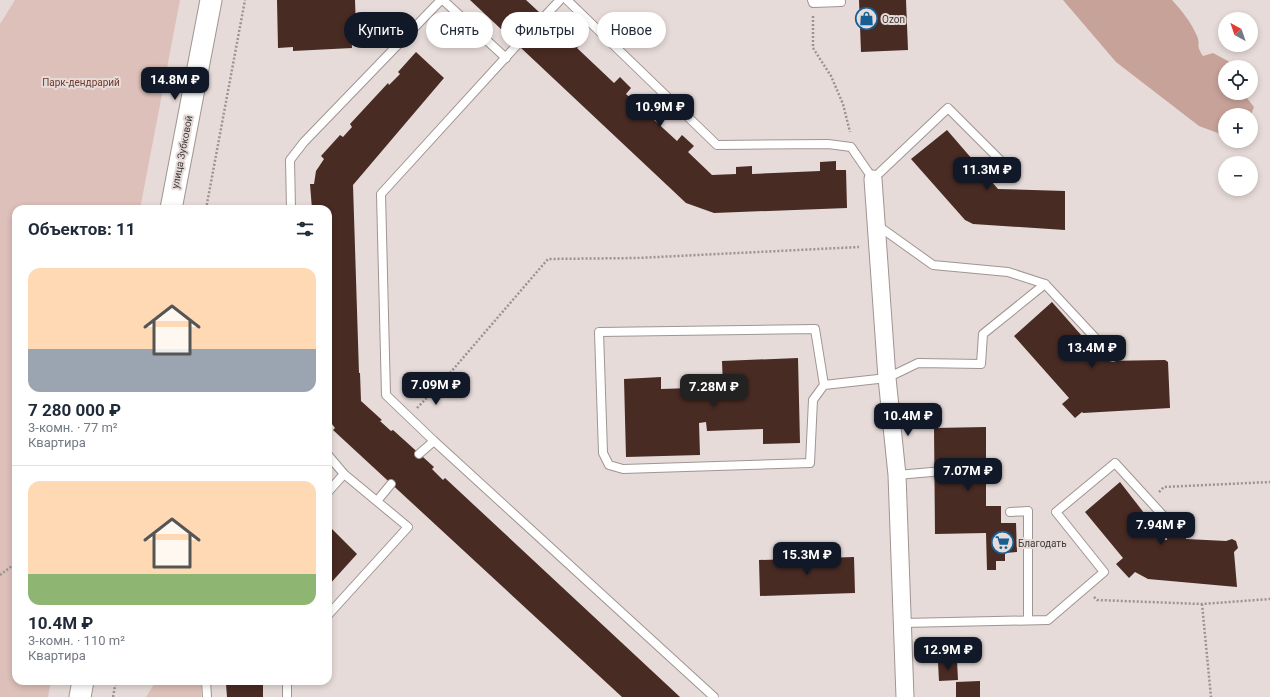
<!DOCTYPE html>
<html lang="ru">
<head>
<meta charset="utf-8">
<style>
  :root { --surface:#fff; --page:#f2f2f3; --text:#1f2937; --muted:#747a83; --line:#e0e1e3; --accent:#111827 }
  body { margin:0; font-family:Roboto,sans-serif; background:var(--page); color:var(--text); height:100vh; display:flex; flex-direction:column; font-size:15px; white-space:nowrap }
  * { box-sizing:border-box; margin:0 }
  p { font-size:13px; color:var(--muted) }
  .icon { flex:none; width:22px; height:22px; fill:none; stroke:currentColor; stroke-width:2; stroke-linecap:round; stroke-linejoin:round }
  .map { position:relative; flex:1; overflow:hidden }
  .drawer { position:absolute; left:12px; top:205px; width:320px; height:480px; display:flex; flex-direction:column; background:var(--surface); border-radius:12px; box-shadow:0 2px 6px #0003 }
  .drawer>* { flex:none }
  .hud { position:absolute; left:344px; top:12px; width:380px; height:36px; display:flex; gap:8px }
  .needle { width:26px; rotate:320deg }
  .buttons { position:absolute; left:1218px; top:12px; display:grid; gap:8px }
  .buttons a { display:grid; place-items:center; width:40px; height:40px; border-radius:50%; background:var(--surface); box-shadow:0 2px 6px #0003; font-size:20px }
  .price { position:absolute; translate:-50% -34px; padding:0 9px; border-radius:8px; background:var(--accent); color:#fff; font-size:13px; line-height:26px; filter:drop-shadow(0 1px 2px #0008) }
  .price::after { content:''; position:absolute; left:50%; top:24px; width:12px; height:9px; margin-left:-6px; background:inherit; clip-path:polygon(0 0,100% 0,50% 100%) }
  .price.current { background:#222; color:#fff }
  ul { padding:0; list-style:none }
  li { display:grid; align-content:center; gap:8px; height:212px; padding:0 16px }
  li+li { border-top:1px solid var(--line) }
  li span { display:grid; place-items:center; height:124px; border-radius:12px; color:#555 }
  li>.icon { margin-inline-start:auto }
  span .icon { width:72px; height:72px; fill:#fffc; stroke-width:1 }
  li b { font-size:17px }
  h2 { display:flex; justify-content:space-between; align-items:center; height:48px; padding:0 16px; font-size:17px }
  .tag { padding:0 14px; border-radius:18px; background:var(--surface); box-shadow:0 2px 6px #0003; font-size:14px; line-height:36px }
  .tag.current { background:var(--accent); color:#fff }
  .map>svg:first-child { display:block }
</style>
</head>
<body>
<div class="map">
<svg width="1270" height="697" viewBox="0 0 1270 697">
  <rect width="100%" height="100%" fill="#e6dbd8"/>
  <g fill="#dcc0b9">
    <path d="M 15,0 L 180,0 L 140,209 L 16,209 L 16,681 L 51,681 L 48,697 L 0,697 L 0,24 Z"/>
    <path d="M 156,681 L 201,681 L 201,697 L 146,697 Z"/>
  </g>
  <path fill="#c6a298" d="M 1063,0 L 1172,0 C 1182,11 1191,22 1197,36 C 1201,45 1195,44 1203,56 L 1213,53 L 1228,61 L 1230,67 L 1225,67 L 1225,93 L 1243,93 L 1254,107 L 1251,115 L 1225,115 L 1225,134 L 1223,135 L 1199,126 L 1116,62 Z"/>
  <g fill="#482b23">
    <path d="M 277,0 L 355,0 L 356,28 L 351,28 L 352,48 L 293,51 L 293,47 L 278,48 Z"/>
    <path d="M 470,0 L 526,0 L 566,37 L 571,31 L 583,42 L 577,48 L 614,83 L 620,77 L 631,88 L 626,94 L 677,141 L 682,135 L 694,146 L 688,152 L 712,175 L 736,174 L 736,167 L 752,166 L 752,174 L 820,171 L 820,162 L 836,161 L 836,170 L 846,170 L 847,208 L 714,213 L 686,203 Z"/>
    <path d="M 859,0 L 906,0 L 908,50 L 861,52 Z"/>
    <path d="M 416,52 L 444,78 L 353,185 L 359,373 L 360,373 L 361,401 L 382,420 L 380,421 L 391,431 L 393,430 L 434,467 L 432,469 L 443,480 L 445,478 L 680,697 L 622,697 L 333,430 L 335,428 L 328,419 L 328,209 L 312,209 L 310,184 L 314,184 L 316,171 L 324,159 L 321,156 L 340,135 L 343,137 L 352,127 L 350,124 L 388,83 L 389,85 L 400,74 L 398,72 Z"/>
    <path d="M 947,130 L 998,189 L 1065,191 L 1065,230 L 973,224 L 965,220 L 911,159 Z"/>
    <path d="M 1052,302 L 1104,361 L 1165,360 L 1168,362 L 1170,408 L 1083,413 L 1082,412 L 1075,418 L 1062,404 L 1069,398 L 1014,336 Z"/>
    <path d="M 798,358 L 800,443 L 763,444 L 763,429 L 707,431 L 706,422 L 699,423 L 700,455 L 626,457 L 624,379 L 661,377 L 661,389 L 723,387 L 722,361 Z"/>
    <path d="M 986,427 L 986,506 L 1001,506 L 1001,523 L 1016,523 L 1017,552 L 1005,553 L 1005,561 L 996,561 L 996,570 L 987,570 L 986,533 L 935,534 L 934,428 Z"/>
    <path d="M 1120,482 L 1165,540 L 1167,540 L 1167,531 L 1186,530 L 1186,539 L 1226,541 L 1232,539 L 1236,541 L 1238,548 L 1234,552 L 1237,587 L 1148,579 L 1135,572 L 1129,578 L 1116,564 L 1123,558 L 1085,512 Z"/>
    <path d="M 329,526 L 357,554 L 328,586 L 328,528 Z"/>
    <path d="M 854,557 L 855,593 L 760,596 L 759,560 Z"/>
    <path d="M 957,661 L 958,680 L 939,681 L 938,662 Z"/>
    <path d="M 224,681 L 263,681 L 263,697 L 227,697 L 226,684 L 224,685 Z"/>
    <path d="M 980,681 L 980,697 L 956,697 L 956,682 Z"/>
  </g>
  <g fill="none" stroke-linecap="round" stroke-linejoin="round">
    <defs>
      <g id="service">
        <path d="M 443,0 L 506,58"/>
        <path d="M 567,0 L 717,145 L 828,144 L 851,147 L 873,179 L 948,108 L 1008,168"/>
        <path d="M 812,0 L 813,3 L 841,2"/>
        <path d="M 544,17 L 560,0"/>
        <path d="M 517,45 L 381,194 L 386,395 L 434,441 L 714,697"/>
        <path d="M 291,209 L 290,160 L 304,142 L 441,0"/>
        <path d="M 877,225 L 933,265 L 1008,272 L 1045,284"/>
        <path d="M 824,385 L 813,400 L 810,463 L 623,469 L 609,465 L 603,453 L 599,332 L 815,329 L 824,385 L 887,378 L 918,363 L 981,364 L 983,334 L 1045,284 L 1113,357"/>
        <path d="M 419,454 L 434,441"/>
        <path d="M 328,455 L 344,474"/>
        <path d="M 897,475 L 932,472"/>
        <path d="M 328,492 L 344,474 L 408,527 L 328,615"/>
        <path d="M 377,501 L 391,484"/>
        <path d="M 1010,512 L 1028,511 L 1028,620"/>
        <path d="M 903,623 L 1048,620 L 1104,572 L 1056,512 L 1115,463 L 1169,522"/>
        <path d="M 206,681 L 207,697"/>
        <path d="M 287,697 L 287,681"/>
      </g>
      <path id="minor" d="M 873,179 L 887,378 L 897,475 L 905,697"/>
      <g id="tertiary">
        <path d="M 171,209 L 211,0"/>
        <path d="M 80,697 L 83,681"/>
      </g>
    </defs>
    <use href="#service" stroke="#9f9592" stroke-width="10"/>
    <use href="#minor" stroke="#9f9592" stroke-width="19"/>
    <use href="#tertiary" stroke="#9f9592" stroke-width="23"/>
    <g stroke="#9b9391" stroke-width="2.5" stroke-dasharray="2 2" stroke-linecap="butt">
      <path d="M 813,16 L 813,48 L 831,76 L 843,104 L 850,132"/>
      <path d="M 206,209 L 245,0"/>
      <path d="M 417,408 L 444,380 L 548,259 L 637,258 L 859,247"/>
      <path d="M 1159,492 L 1164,487 L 1270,482"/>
      <path d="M 0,575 L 16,563"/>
      <path d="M 1094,597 L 1097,600 L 1202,604 L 1270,599"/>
      <path d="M 1202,604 L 1211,697"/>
      <path d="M 113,697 L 116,681"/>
    </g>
    <use href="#service" stroke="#fff" stroke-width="8"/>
    <use href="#minor" stroke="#fff" stroke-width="17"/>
    <use href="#tertiary" stroke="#fff" stroke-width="21"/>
  </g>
  <defs>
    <symbol id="shop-ring" viewBox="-11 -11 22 22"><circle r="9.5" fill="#e6dbd8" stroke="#175f93" stroke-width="1.5"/><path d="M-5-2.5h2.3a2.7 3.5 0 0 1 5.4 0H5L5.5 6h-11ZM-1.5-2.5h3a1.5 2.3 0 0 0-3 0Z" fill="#175f93"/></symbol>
    <symbol id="supermarket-ring" viewBox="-11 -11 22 22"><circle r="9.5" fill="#e6dbd8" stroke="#175f93" stroke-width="1.5"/><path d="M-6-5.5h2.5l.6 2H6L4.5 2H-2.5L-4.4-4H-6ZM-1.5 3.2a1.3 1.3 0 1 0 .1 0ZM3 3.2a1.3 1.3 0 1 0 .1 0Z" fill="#175f93"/></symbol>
  </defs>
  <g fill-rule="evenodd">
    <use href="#shop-ring" x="854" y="6" width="25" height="25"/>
    <use href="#supermarket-ring" x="990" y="530" width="25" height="25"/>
  </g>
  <g text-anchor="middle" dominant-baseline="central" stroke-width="4" stroke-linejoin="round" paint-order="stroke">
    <g font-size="10" fill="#3e3a39" stroke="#e6dbd8" text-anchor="start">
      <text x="882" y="19">Ozon</text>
      <text x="1018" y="543">Благодать</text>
    </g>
    <g font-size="10" fill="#6f3c2f" stroke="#e6dbd8">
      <text x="81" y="82">Парк-дендрарий</text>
    </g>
    <g font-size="10" fill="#3e3a39" stroke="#e6dbd8">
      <text transform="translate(182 152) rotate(-79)">улица Зубковой</text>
    </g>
  </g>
</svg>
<div class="buttons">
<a><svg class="needle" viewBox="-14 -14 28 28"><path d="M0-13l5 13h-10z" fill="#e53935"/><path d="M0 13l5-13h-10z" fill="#747a83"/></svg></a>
<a><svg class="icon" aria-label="locate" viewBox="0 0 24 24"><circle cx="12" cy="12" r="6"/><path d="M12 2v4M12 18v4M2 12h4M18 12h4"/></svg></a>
<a>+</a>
<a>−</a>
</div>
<b class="price" style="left:175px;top:101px">14.8M ₽</b>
<b class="price" style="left:660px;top:128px">10.9M ₽</b>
<b class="price" style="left:987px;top:191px">11.3M ₽</b>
<b class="price" style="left:1092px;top:369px">13.4M ₽</b>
<b class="price" style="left:436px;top:406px">7.09M ₽</b>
<b class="price current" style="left:714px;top:408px">7.28M ₽</b>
<b class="price" style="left:908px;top:437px">10.4M ₽</b>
<b class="price" style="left:968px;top:492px">7.07M ₽</b>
<b class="price" style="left:1161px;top:546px">7.94M ₽</b>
<b class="price" style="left:807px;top:576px">15.3M ₽</b>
<b class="price" style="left:948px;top:671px">12.9M ₽</b>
<div class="hud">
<a class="tag current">Купить</a>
<a class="tag">Снять</a>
<a class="tag">Фильтры</a>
<a class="tag">Новое</a>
</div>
<section class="drawer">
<h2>Объектов: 11<svg class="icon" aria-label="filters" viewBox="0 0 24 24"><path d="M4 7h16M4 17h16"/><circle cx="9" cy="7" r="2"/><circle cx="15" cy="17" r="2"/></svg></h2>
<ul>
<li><span style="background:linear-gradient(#ffd9b3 65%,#9aa5b1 0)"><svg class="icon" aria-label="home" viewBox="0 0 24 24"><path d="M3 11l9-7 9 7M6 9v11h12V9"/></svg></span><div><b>7 280 000 ₽</b><p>3-комн. · 77 m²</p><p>Квартира</p></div></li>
<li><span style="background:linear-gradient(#ffd9b3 75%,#8fb573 0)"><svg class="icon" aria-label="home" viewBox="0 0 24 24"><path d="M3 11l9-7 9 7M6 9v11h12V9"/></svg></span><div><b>10.4M ₽</b><p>3-комн. · 110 m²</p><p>Квартира</p></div></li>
</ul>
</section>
</div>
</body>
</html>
